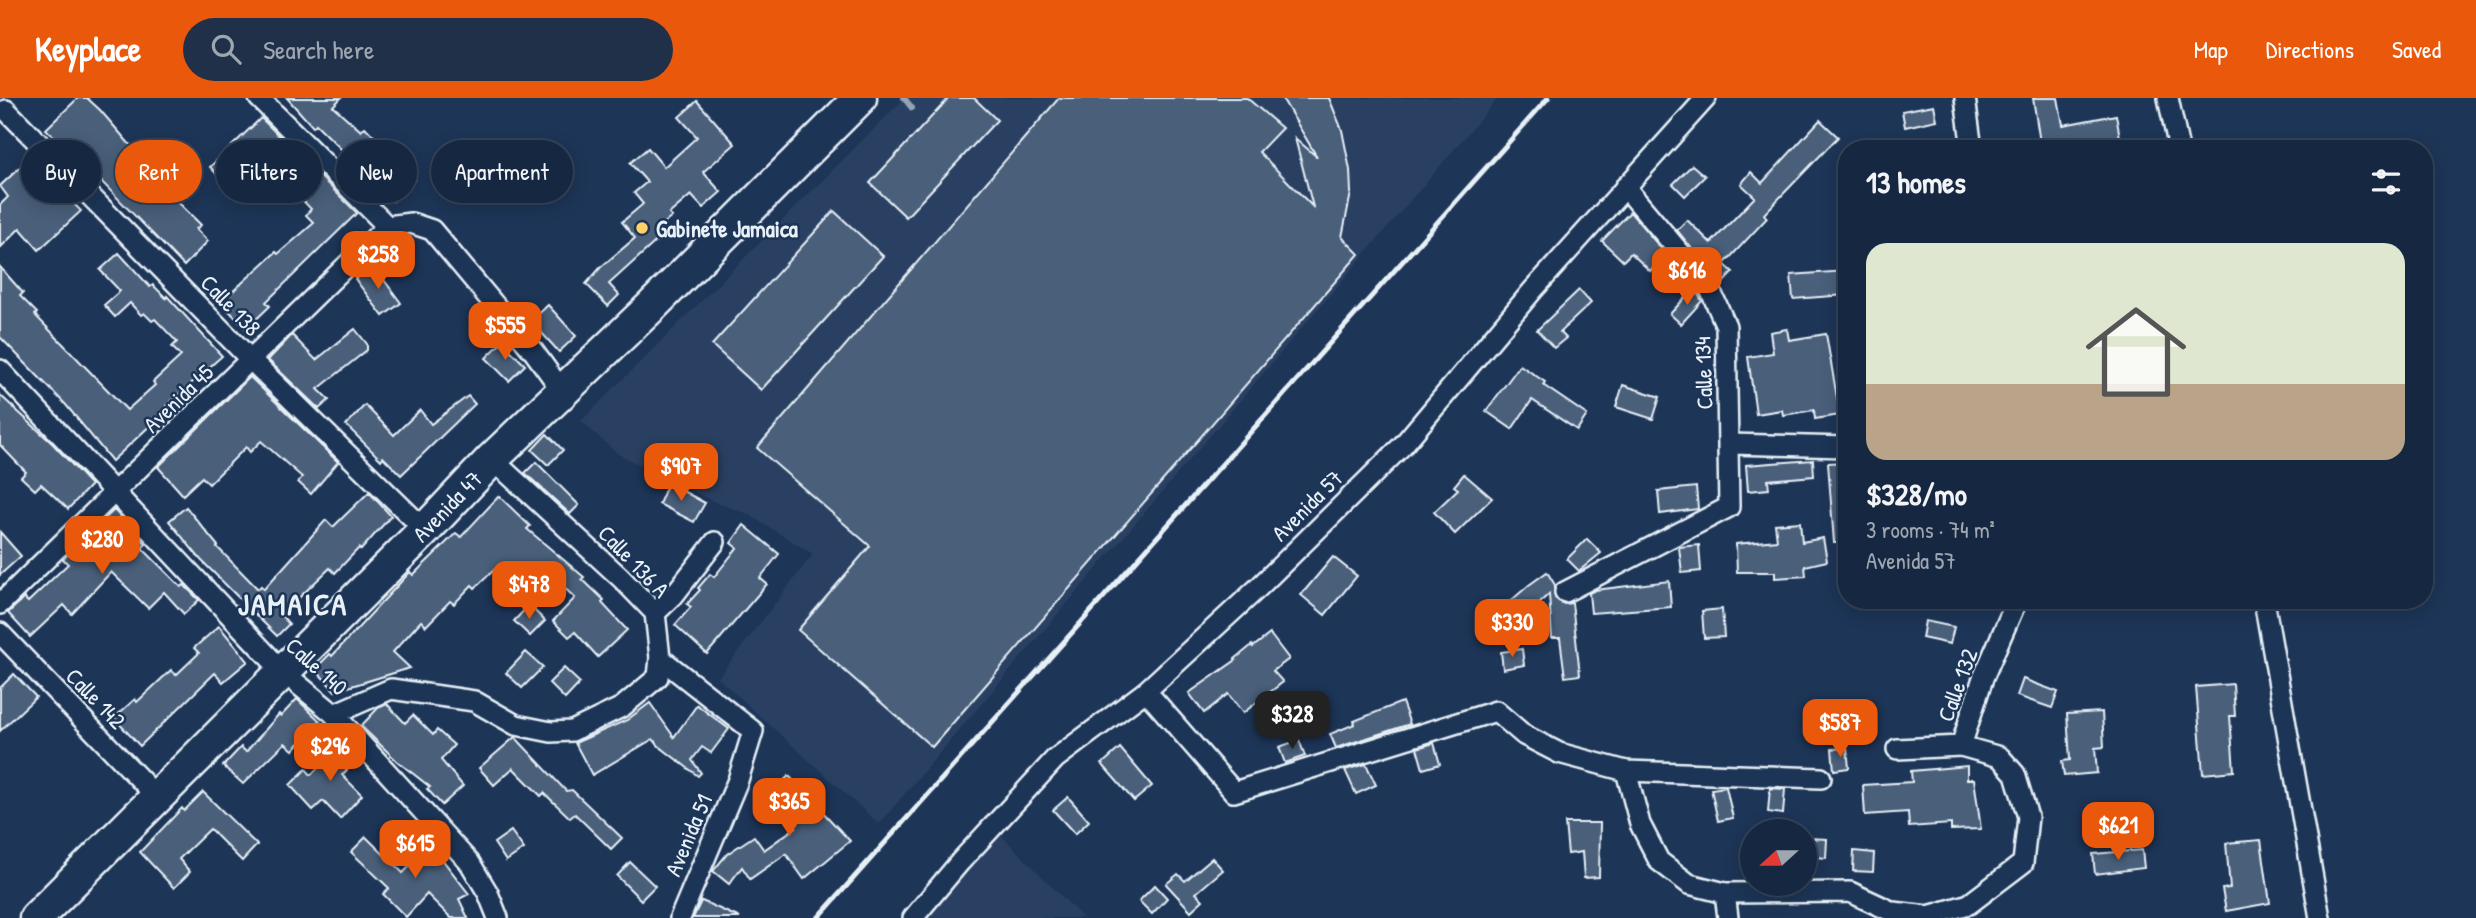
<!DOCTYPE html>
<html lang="en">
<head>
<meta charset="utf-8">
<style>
  :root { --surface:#162841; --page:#1f3048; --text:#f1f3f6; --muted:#9ea6b1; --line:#35445a; --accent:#ea580c }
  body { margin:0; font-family:"Patrick Hand",sans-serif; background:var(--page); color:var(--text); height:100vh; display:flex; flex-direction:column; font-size:26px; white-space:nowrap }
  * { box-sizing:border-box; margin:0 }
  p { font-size:23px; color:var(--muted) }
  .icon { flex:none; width:38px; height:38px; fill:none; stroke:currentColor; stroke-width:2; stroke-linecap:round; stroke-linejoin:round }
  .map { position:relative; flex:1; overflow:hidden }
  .panel { position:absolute; left:1838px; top:42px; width:595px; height:469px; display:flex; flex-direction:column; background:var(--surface); border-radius:28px; box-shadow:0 4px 18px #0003,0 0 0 2px var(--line) }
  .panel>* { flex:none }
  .hud { position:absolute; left:21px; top:42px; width:665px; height:63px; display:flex; gap:14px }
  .needle { width:46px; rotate:249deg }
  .controls { position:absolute; left:1740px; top:721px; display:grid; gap:14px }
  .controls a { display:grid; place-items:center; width:77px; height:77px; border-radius:50%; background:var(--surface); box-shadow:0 4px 18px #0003,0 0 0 2px var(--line); font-size:35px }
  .price { position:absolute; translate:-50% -60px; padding:0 16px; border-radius:14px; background:var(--accent); color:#fff; font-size:23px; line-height:46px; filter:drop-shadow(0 2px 4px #0008) }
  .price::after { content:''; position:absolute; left:50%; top:42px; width:21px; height:16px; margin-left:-10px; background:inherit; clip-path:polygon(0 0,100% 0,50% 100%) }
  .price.on { background:#222; color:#fff }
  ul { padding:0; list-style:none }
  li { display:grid; align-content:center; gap:14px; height:371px; padding:0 28px }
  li+li { border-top:2px solid var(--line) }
  li span { display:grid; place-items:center; height:217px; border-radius:21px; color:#555 }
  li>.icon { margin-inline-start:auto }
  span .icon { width:126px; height:126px; fill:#fffc; stroke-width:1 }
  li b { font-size:30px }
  h2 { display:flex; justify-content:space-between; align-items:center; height:84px; padding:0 28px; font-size:30px }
  .tag { padding:0 24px; border-radius:32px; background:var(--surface); box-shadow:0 4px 18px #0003,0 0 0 2px var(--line); font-size:24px; line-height:63px }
  .tag.on { background:var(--accent); color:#fff }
  header { display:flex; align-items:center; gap:42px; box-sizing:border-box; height:98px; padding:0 35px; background:var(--accent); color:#fff }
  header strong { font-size:33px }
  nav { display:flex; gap:38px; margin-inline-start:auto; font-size:24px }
  .search { width:490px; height:63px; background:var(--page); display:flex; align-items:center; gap:18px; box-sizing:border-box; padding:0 24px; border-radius:38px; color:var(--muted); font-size:26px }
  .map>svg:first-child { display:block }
</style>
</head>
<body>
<header>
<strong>Keyplace</strong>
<div class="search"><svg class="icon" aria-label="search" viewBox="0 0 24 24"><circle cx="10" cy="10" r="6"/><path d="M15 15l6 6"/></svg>Search here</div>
<nav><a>Map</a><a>Directions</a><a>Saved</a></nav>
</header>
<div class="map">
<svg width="2476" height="820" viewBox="0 0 2476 820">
  <rect width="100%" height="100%" fill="#1d3557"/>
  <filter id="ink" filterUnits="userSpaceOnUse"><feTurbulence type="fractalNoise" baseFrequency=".0143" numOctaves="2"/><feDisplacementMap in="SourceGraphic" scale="14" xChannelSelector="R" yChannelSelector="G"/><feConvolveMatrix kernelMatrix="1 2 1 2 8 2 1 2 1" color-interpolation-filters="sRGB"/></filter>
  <g filter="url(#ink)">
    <g fill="#2a4162">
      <path d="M 905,0 L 1498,0 L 879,726 L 718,580 L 813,456 L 746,415 L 717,405 L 618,356 L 581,323 Z"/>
      <path d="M 1001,737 L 1083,820 L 925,820 Z"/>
    </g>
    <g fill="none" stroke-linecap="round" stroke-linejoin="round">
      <path stroke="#95a4b5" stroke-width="6" d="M 904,0 L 912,10"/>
    </g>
    <g fill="#495e7a" stroke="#e8f1f8" stroke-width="2">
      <path d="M 78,0 L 87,0 L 100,12 L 138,56 L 136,57 L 158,78 L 155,81 L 201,127 L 196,131 L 208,143 L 184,168 L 94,76 L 97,74 L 62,41 L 59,44 L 46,31 Z"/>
      <path d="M 287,0 L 341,0 L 333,8 L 361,33 L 365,29 L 415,81 L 393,103 L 316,26 L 313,29 Z"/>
      <path d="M 949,0 L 974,0 L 997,22 L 906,119 L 870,85 Z"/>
      <path d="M 1059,0 L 1247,0 L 1282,30 L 1259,54 L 1313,109 L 1295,40 L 1317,59 L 1282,0 L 1329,0 L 1342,32 L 1350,72 L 1351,95 L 1342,139 L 1359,156 L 932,649 L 798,532 L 870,448 L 757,350 Z"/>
      <path d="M 2033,0 L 2058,0 L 2063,27 L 2116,17 L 2122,51 L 2041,51 Z"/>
      <path d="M 697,3 L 735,46 L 703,74 L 721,94 L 703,110 L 691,97 L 669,116 L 672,119 L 657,131 L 663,137 L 609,186 L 619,197 L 608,208 L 586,186 L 601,169 L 635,140 L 622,124 L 643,106 L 634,95 L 647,84 L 630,65 L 648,50 L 664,69 L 697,39 L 679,19 Z"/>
      <path d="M 1934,7 L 1937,22 L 1905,29 L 1902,13 Z"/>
      <path d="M 261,20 L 357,115 L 266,204 L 270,208 L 246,231 L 221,204 L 276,154 L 278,156 L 314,125 L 306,117 L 311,111 L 272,70 L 240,100 L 210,69 Z"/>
      <path d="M 1820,22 L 1838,39 L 1764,116 L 1767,120 L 1724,166 L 1733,174 L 1721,187 L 1677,132 L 1687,122 L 1711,145 L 1755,99 L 1741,86 L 1751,74 L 1762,85 Z"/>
      <path d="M 29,61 L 81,113 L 39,152 L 20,130 L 0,150 L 0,107 L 8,99 L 0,88 Z"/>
      <path d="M 1692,67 L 1705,78 L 1685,98 L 1673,86 Z"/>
      <path d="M 834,113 L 883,158 L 761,292 L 712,247 Z"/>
      <path d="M 1630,114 L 1666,156 L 1650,173 L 1631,155 L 1623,163 L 1602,143 Z"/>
      <path d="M 119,155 L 150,189 L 153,187 L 166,200 L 167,198 L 222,258 L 167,307 L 169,310 L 112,363 L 66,307 L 0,239 L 0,169 L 23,195 L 20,198 L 37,215 L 35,217 L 127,312 L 155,287 L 153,284 L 181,258 L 172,249 L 177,244 L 155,221 L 152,223 L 144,215 L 141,217 L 130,205 L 115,219 L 104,207 L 120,193 L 100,172 Z"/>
      <path d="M 373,167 L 401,205 L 383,218 L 355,181 Z"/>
      <path d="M 1846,173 L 1846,197 L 1793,201 L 1791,177 Z"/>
      <path d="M 1694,190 L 1702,203 L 1681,226 L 1670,216 Z"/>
      <path d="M 1579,192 L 1591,205 L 1560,234 L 1566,240 L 1554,250 L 1537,232 Z"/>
      <path d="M 548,207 L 576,238 L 559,254 L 531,223 Z"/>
      <path d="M 355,231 L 367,246 L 367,252 L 318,291 L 329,302 L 319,311 L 268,262 L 292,237 L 316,262 Z"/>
      <path d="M 1787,231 L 1789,242 L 1826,236 L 1840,317 L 1815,321 L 1814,312 L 1783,317 L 1782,312 L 1756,316 L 1748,259 L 1773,255 L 1770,234 Z"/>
      <path d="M 502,244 L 525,267 L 509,283 L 486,260 Z"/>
      <path d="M 1520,267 L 1545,284 L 1543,287 L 1587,317 L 1577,332 L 1532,302 L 1512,331 L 1486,313 Z"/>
      <path d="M 250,279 L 338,364 L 311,396 L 298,384 L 302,379 L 261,343 L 250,354 L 246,349 L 209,386 L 202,379 L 183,397 L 158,369 Z"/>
      <path d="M 1623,287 L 1660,299 L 1653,321 L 1616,309 Z"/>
      <path d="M 0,297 L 53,346 L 91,387 L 68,411 L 41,386 L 35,392 L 21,379 L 26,374 L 0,347 Z"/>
      <path d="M 468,298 L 475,306 L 401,377 L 383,359 L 381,362 L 346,327 L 365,307 L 394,337 L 420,312 L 431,326 Z"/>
      <path d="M 547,336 L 563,352 L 548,367 L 532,352 Z"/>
      <path d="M 1813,362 L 1814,378 L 1768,382 L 1769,391 L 1748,393 L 1746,367 Z"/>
      <path d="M 536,364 L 579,407 L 570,416 L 525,375 Z"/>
      <path d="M 1846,364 L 1846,445 L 1834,445 L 1828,365 Z"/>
      <path d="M 1464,376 L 1492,400 L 1455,436 L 1434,414 L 1458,391 L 1454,388 Z"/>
      <path d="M 668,385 L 705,405 L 694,424 L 659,406 Z"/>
      <path d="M 1696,389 L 1698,411 L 1660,416 L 1658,393 Z"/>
      <path d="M 369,394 L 391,418 L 361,452 L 359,450 L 335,475 L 330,470 L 281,517 L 289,526 L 277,538 L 201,462 L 169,423 L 186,409 L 218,448 L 217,449 L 258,491 L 261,488 L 264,491 L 326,422 L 333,429 Z"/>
      <path d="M 499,398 L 530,428 L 527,431 L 584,479 L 582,481 L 604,502 L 602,505 L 627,532 L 598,559 L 575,534 L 569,539 L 553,523 L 575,500 L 551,477 L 529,502 L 495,471 L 475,490 L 472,487 L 454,506 L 450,503 L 426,528 L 421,523 L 393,554 L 410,570 L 335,593 L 315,571 L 330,556 L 332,558 L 410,474 L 413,477 L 456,435 L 461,439 Z"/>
      <path d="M 114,412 L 146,446 L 142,450 L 181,489 L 184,487 L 199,502 L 184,516 L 164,494 L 148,510 L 111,474 L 72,516 L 64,507 L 30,539 L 8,515 L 24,500 L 28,504 L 68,466 L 63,461 Z"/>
      <path d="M 1800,424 L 1802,444 L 1823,440 L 1827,463 L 1805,468 L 1806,478 L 1775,480 L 1775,474 L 1737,474 L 1736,446 L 1777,442 L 1775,426 Z"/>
      <path d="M 744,427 L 779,456 L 760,480 L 767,486 L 707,556 L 675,527 L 691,509 L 687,506 L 700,492 L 698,490 L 710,476 L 714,479 L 737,450 L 731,445 Z"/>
      <path d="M 0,434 L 21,458 L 0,477 Z"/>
      <path d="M 1587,441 L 1601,455 L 1579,473 L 1567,461 Z"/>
      <path d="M 1699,447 L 1701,473 L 1682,475 L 1679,449 Z"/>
      <path d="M 1333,459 L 1357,478 L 1325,517 L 1301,497 Z"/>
      <path d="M 1547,474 L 1555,487 L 1555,500 L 1564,506 L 1572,505 L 1580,577 L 1565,579 L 1560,540 L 1552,540 L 1549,496 L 1503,538 L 1489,522 L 1529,487 Z"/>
      <path d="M 1669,483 L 1671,509 L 1591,515 L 1589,495 L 1595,492 Z"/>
      <path d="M 529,507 L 545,523 L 530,538 L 514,523 Z"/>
      <path d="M 1722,511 L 1724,539 L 1704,540 L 1702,513 Z"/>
      <path d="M 1925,523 L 1954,529 L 1950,546 L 1922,540 Z"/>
      <path d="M 219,528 L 248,563 L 223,584 L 215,575 L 140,648 L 114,620 L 135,601 L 137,604 L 171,572 L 176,577 L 199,555 L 194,550 Z"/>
      <path d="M 1270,536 L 1289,561 L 1273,573 L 1283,584 L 1243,615 L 1228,596 L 1204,615 L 1189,595 L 1236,562 L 1235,561 L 1252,547 L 1253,549 Z"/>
      <path d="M 1522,551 L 1524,567 L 1503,571 L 1501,554 Z"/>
      <path d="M 526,554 L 543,569 L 522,590 L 506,575 Z"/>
      <path d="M 564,570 L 580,585 L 565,601 L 549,585 Z"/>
      <path d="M 14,576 L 36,599 L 0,633 L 0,590 Z"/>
      <path d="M 2023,581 L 2058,594 L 2052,610 L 2017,598 Z"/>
      <path d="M 2233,586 L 2235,618 L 2230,618 L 2234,673 L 2203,676 L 2196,589 Z"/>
      <path d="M 297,601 L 320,623 L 293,652 L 285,645 L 243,686 L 223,668 L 241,649 L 246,654 L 279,616 L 281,618 Z"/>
      <path d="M 1402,604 L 1410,626 L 1336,650 L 1330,636 L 1355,626 L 1354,623 Z"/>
      <path d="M 650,605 L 674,639 L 697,607 L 729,631 L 711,655 L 702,649 L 692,662 L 701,675 L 698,678 L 659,648 L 653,641 L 592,677 L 575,645 L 627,622 Z"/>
      <path d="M 387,606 L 405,625 L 413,617 L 433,637 L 437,632 L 454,647 L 441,662 L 463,688 L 442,707 L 427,691 L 430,689 L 397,663 L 361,628 L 378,610 Z"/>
      <path d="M 2102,614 L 2104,649 L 2095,650 L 2097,675 L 2064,678 L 2062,663 L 2070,662 L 2067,616 Z"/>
      <path d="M 515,639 L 566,693 L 572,692 L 622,740 L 611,751 L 575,716 L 570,720 L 544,695 L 541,698 L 513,670 L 494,687 L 479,670 Z"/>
      <path d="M 1299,642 L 1305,658 L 1285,665 L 1279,649 Z"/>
      <path d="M 343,644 L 358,661 L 342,677 L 362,697 L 340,721 L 323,703 L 313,712 L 290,687 L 306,671 L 311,677 Z"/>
      <path d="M 1434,645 L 1440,666 L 1423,671 L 1417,650 Z"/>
      <path d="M 1120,650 L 1152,688 L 1134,703 L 1102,666 Z"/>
      <path d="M 1847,650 L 1849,670 L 1834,672 L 1832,651 Z"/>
      <path d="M 1366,666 L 1376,687 L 1356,696 L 1345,672 Z"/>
      <path d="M 1967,668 L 1967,681 L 1974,681 L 1981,731 L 1951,732 L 1951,726 L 1909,729 L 1908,714 L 1865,717 L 1863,687 L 1912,684 L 1911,673 Z"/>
      <path d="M 789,678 L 850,743 L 804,781 L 786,756 L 750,781 L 742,769 L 729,786 L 713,773 L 727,756 L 754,738 L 764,752 L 796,729 L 767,697 Z"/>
      <path d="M 1726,689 L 1733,720 L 1718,723 L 1711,691 Z"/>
      <path d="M 1770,690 L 1785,691 L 1783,716 L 1768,714 Z"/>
      <path d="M 203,694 L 257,747 L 242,763 L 210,731 L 179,761 L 190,774 L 174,790 L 140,754 L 182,710 L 184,713 Z"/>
      <path d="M 1068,699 L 1089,723 L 1075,736 L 1053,712 Z"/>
      <path d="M 1565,725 L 1600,725 L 1599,779 L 1584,780 L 1582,754 L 1568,756 Z"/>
      <path d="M 511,733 L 524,751 L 506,763 L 494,745 Z"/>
      <path d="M 366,739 L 403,775 L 431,747 L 469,796 L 459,801 L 468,820 L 451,820 L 427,796 L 406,819 L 383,796 L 389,790 L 351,754 Z"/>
      <path d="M 1808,740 L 1827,741 L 1826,760 L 1807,758 Z"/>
      <path d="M 2261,742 L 2270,805 L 2226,813 L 2222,791 L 2230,790 L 2226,745 Z"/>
      <path d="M 2142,752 L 2144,770 L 2095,776 L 2093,756 Z"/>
      <path d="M 1854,753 L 1874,755 L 1873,774 L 1853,773 Z"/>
      <path d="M 1212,760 L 1223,772 L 1196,795 L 1203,802 L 1191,813 L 1166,786 L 1178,776 L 1185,783 Z"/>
      <path d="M 630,764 L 655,788 L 641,802 L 617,778 Z"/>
      <path d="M 1155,787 L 1167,800 L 1152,816 L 1139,803 Z"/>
      <path d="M 701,803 L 702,803 L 740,820 L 693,820 Z"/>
    </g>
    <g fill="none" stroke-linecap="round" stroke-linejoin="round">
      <defs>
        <g id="street">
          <path d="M 259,0 L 387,128 L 411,125 L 432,132 L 534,254 L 563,294"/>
          <path d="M 1965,0 L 1972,51"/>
          <path d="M 2168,0 L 2179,51"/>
          <path d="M 6,12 L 252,263 L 425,432"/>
          <path d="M 0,272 L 283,574 L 334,616 L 470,765 L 488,795 L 498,820"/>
          <path d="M 1730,346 L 1846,349"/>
          <path d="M 1565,494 L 1729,409 L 1726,228 L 1709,189 L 1625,89"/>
          <path d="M 2264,502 L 2320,820"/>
          <path d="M 0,506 L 387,128"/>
          <path d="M 655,515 L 674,497 L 715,444"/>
          <path d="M 0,535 L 156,698"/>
          <path d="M 660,560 L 753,633 L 738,682 L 680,820"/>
          <path d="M 1146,593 L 1234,694 L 1496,613 L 1524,637 L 1559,655 L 1626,673 L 1821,680"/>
          <path d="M 334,616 L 391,591 L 474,603 L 516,627 L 551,634 L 572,633 L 622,609 L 658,579 L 660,560 L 655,515 L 621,480 L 492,361"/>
          <path d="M 1897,651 L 1961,648"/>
          <path d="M 1626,673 L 1640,726 L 1659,763 L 1689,786 L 1725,795 L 1850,794 L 1893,814 L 1928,818 L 1969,806 L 2023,765 L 2028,719 L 2015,676 L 2000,659 L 1961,648 L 1983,580 L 2017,502"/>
          <path d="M 1725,795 L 1728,820"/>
          <path d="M 913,820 L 960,764 L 1055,661 L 1146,593 L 1259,489 L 1403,347 L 1533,192 L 1706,0"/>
        </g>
        <path id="primary" d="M 36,820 L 425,432 L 492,361 L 651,209 L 860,0"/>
      </defs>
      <use href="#street" stroke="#e8f1f8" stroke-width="24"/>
      <use href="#primary" stroke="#e8f1f8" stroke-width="37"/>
      <use href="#street" stroke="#1d3557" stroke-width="19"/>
      <use href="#primary" stroke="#1d3557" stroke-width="32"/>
      <path stroke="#e8f1f8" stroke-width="5" d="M 818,820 L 1548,0"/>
    </g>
  </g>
  <circle fill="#ffd166" stroke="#1d3557" stroke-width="2.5" cx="642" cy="130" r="7"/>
  <g text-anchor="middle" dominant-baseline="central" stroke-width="5" stroke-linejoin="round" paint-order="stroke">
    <g font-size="23" font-weight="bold" fill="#e8f1f8" stroke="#1d3557" text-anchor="start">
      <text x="656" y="130">Gabinete Jamaica</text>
    </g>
    <g font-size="23" fill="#e8f1f8" stroke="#1d3557">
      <text transform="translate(231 207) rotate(46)">Calle 138</text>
      <text transform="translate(1703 275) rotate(-92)">Calle 134</text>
      <text transform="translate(178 300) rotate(-44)">Avenida 45</text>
      <text transform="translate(1307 407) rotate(-45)">Avenida 57</text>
      <text transform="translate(447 408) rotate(-46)">Avenida 47</text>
      <text transform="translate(634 463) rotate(46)">Calle 136 A</text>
      <text transform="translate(317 568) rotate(42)">Calle 140</text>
      <text transform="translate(1957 587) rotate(-70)">Calle 132</text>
      <text transform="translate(96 600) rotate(46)">Calle 142</text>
      <text transform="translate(688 737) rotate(-67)">Avenida 51</text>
    </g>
    <g font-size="30" font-weight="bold" letter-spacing="2" fill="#e8f1f8" stroke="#1d3557">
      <text x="293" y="506">JAMAICA</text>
    </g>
  </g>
</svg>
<div class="controls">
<a><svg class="needle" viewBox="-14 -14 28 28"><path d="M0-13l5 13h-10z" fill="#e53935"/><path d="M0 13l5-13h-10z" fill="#9ea6b1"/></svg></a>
</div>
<b class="price" style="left:378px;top:193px">$258</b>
<b class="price" style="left:1687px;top:209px">$616</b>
<b class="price" style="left:505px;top:264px">$555</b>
<b class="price" style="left:681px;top:405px">$907</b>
<b class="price" style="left:102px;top:478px">$280</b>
<b class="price" style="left:529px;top:523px">$478</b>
<b class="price" style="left:1512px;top:561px">$330</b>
<b class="price on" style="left:1292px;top:653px">$328</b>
<b class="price" style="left:1840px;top:661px">$587</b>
<b class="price" style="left:330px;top:685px">$296</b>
<b class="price" style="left:789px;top:740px">$365</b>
<b class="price" style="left:2118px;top:764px">$621</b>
<b class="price" style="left:415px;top:782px">$615</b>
<div class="hud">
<a class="tag">Buy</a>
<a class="tag on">Rent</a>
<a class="tag">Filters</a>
<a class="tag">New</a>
<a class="tag">Apartment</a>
</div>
<section class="panel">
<h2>13 homes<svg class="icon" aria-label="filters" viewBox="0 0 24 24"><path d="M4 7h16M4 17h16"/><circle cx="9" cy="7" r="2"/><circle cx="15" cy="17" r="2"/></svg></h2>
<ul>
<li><span style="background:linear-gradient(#dfe7d0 65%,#b9a48a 0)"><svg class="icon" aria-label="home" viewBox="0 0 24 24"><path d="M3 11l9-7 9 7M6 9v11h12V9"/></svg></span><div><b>$328/mo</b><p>3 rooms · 74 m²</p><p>Avenida 57</p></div></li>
</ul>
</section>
</div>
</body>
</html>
